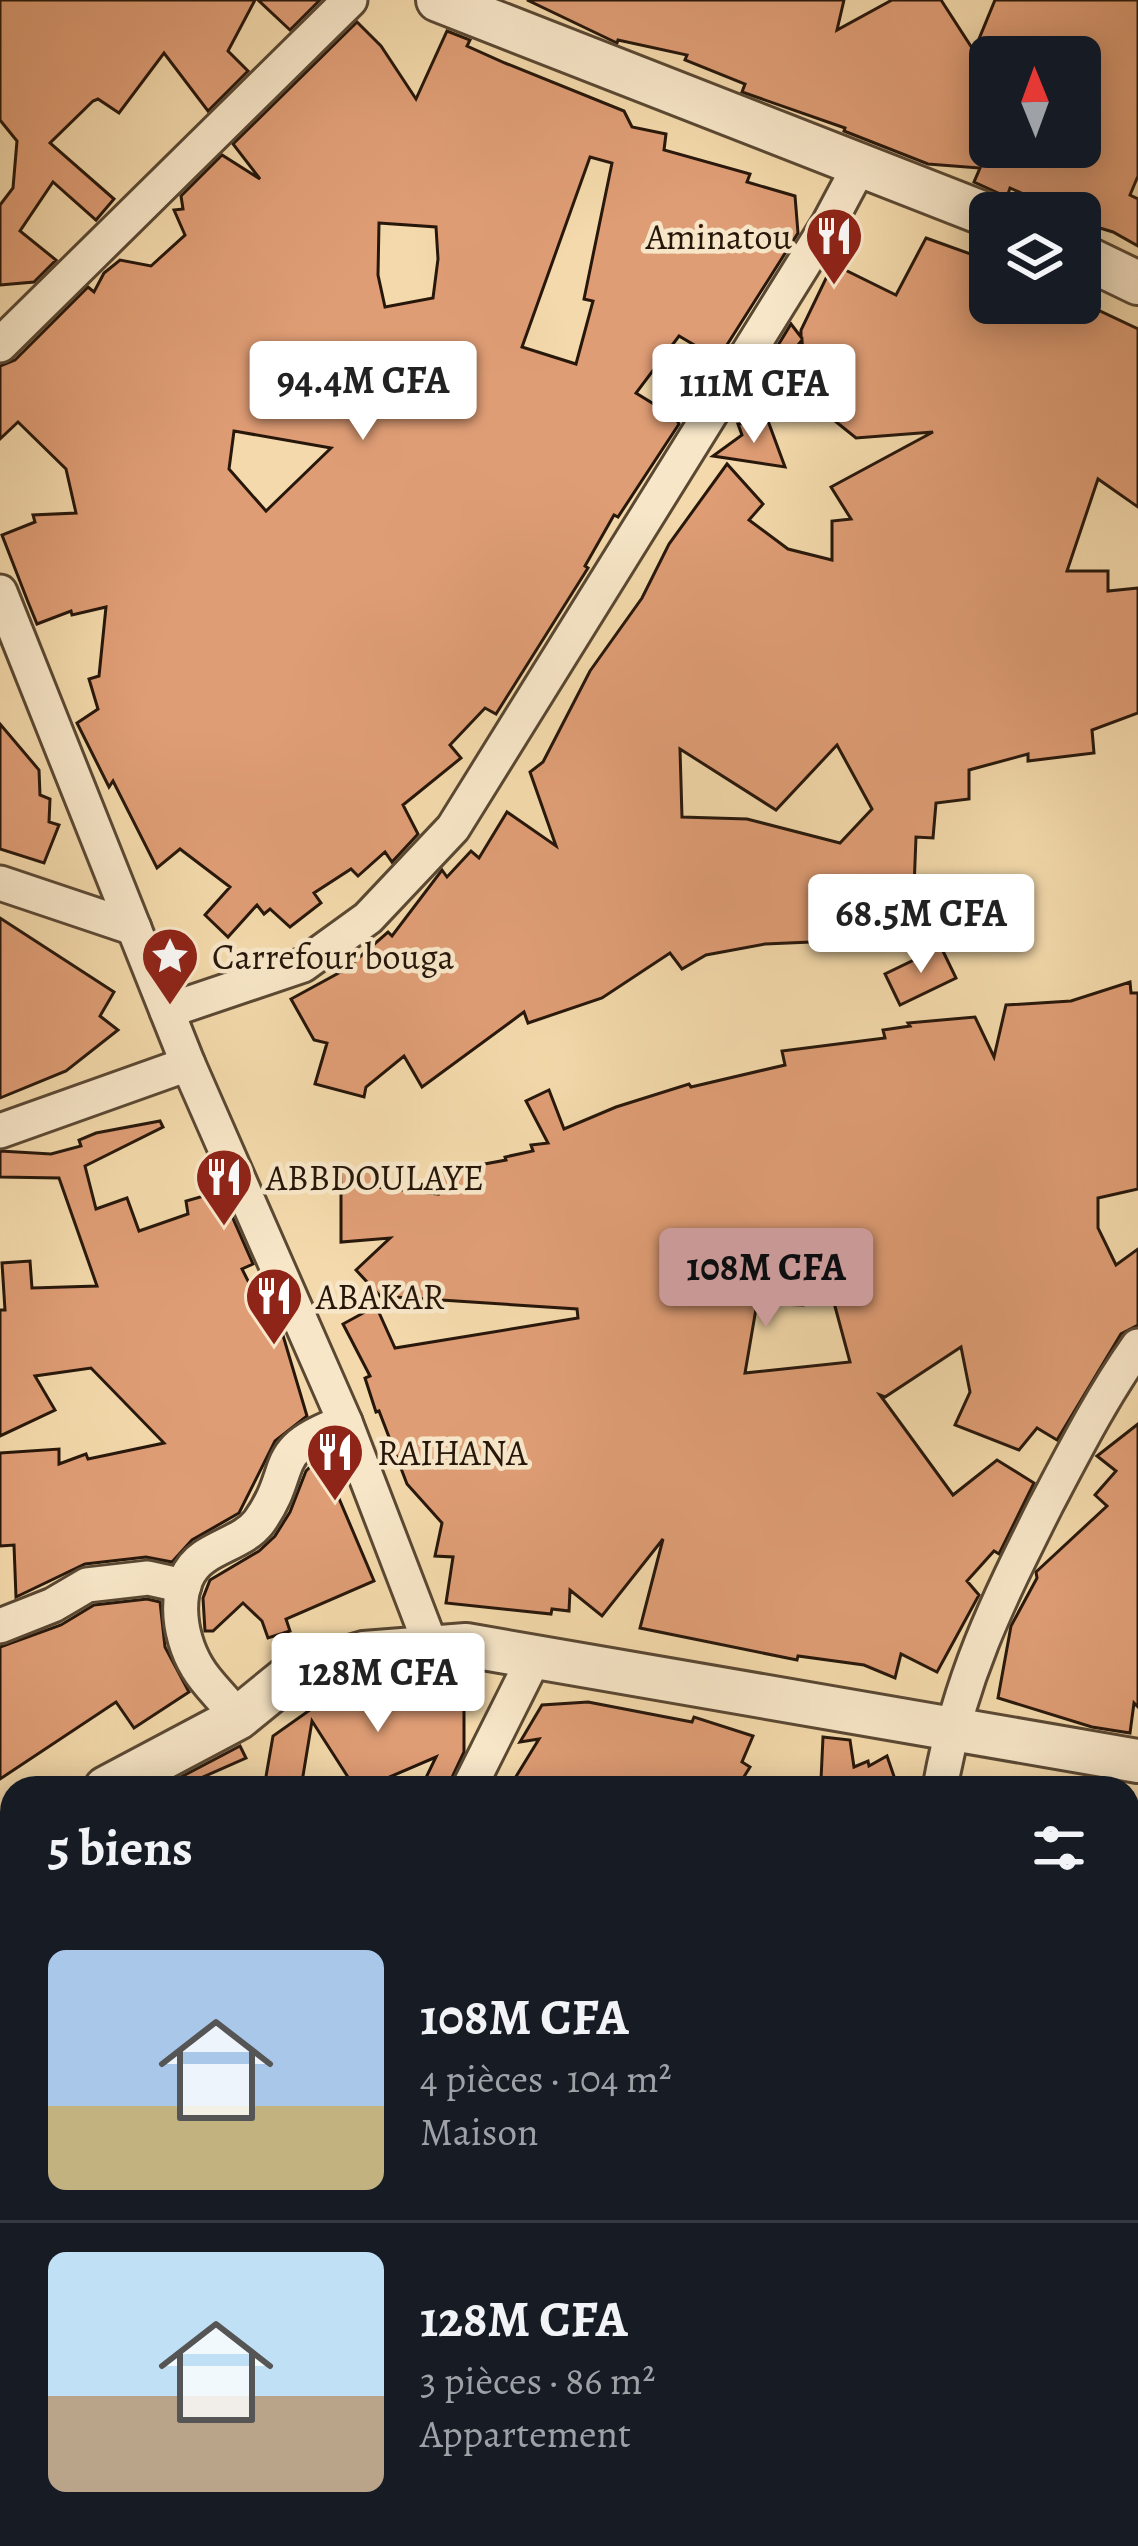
<!DOCTYPE html>
<html lang="fr">
<head>
<meta charset="utf-8">
<style>
  :root { --surface:#171b24; --page:#242831; --text:#f1f3f6; --muted:#9ea1a6; --line:#363941; --accent:#c59692 }
  body { margin:0; font-family:Alegreya,serif; background:var(--page); color:var(--text); height:100vh; display:flex; flex-direction:column; font-size:45px; white-space:nowrap }
  * { box-sizing:border-box; margin:0 }
  p { font-size:39px; color:var(--muted) }
  .icon { flex:none; width:66px; height:66px; fill:none; stroke:currentColor; stroke-width:2; stroke-linecap:round; stroke-linejoin:round }
  .map { position:relative; flex:1; overflow:hidden }
  .drawer { position:absolute; left:0px; top:1776px; width:1140px; height:771px; display:flex; flex-direction:column; background:var(--surface); border-radius:36px 36px 0 0; box-shadow:0 6px 30px #0003 }
  .drawer>* { flex:none }
  .needle { width:78px; rotate:359deg }
  .controls { position:absolute; left:969px; top:36px; display:grid; gap:24px }
  .controls a { display:grid; place-items:center; width:132px; height:132px; border-radius:18px; background:var(--surface); box-shadow:0 6px 30px #0003; font-size:60px }
  .price { position:absolute; translate:-50% -102px; padding:0 27px; border-radius:12px; background:#fff; color:#222; font-size:39px; line-height:78px; filter:drop-shadow(0 3px 6px #0008) }
  .price::after { content:''; position:absolute; left:50%; top:72px; width:36px; height:27px; margin-left:-18px; background:inherit; clip-path:polygon(0 0,100% 0,50% 100%) }
  .price.selected { background:var(--accent); color:#111 }
  ul { padding:0; list-style:none }
  li { display:flex; align-items:center; gap:36px; height:300px; padding:0 48px }
  li+li { border-top:3px solid var(--line) }
  li span { display:grid; place-items:center; flex:none; width:336px; height:240px; border-radius:18px; color:#555 }
  li>.icon { margin-inline-start:auto }
  span .icon { width:144px; height:144px; fill:#fffc; stroke-width:1 }
  li b { font-size:51px }
  h2 { display:flex; justify-content:space-between; align-items:center; height:144px; padding:0 48px; font-size:51px }
  .map>svg:first-child { display:block }
</style>
</head>
<body>
<div class="map">
<svg width="1138" height="2546" viewBox="0 0 1138 2546">
  <rect width="100%" height="100%" fill="#f3d9ab"/>
  <filter id="stains"><feTurbulence type="fractalNoise" baseFrequency=".00167" numOctaves="4"/><feColorMatrix values="0 0 0 0 .2 0 0 0 0 .09 0 0 0 0 .02 0 0 0 .5 -.17"/></filter>
  <radialGradient id="worn" r=".72"><stop offset=".6" stop-color="#630" stop-opacity="0"/><stop offset="1" stop-color="#630" stop-opacity=".3"/></radialGradient>
  <g fill="#df9d75" stroke="#27170b" stroke-width="3" fill-rule="evenodd">
    <path d="M 0,0 L 255,0 L 228,51 L 248,71 L 208,111 L 164,53 L 119,113 L 98,99 L 93,101 L 50,143 L 114,199 L 96,220 L 53,182 L 20,231 L 56,260 L 34,282 L 0,285 L 0,205 L 13,188 L 17,141 L 0,120 Z"/>
    <path d="M 258,0 L 320,0 L 290,30 Z"/>
    <path d="M 527,0 L 844,0 L 837,30 L 892,0 L 941,0 L 974,51 L 995,0 L 1138,0 L 1138,176 L 1130,195 L 1138,199 L 1138,246 L 1113,232 L 1080,222 L 1083,213 L 1066,213 L 1010,188 L 1007,197 L 974,182 L 980,168 L 928,164 L 844,131 L 845,128 L 742,92 L 745,84 L 685,60 L 687,55 L 618,40 L 617,43 ZM 990,57 L 1080,57 L 1080,147 L 990,147 Z"/>
    <path d="M 357,22 L 381,46 L 416,99 L 447,31 L 470,40 L 467,46 L 505,63 L 624,111 L 632,127 L 666,134 L 664,150 L 750,174 L 747,182 L 795,196 L 798,233 L 718,359 L 679,336 L 636,393 L 675,417 L 679,424 L 618,517 L 614,515 L 585,566 L 588,568 L 496,714 L 485,708 L 450,745 L 461,758 L 403,805 L 418,834 L 392,862 L 385,852 L 358,876 L 351,869 L 314,893 L 321,903 L 290,927 L 270,909 L 264,914 L 257,905 L 228,937 L 205,915 L 230,887 L 180,849 L 157,868 L 113,781 L 109,787 L 77,723 L 98,709 L 89,679 L 99,676 L 106,607 L 72,615 L 71,611 L 37,624 L 28,602 L 2,535 L 35,522 L 33,515 L 76,513 L 66,469 L 18,422 L 0,439 L 0,366 L 15,360 L 88,287 L 94,292 L 104,273 L 120,260 L 151,266 L 185,235 L 174,210 L 183,209 L 181,196 L 222,155 L 260,179 L 233,144 ZM 590,157 L 612,163 L 584,299 L 593,301 L 576,364 L 522,347 ZM 379,223 L 436,227 L 438,259 L 433,298 L 385,307 L 378,275 ZM 234,431 L 331,448 L 266,511 L 229,469 Z"/>
    <path d="M 926,238 L 990,261 L 990,303 L 1083,303 L 1138,329 L 1138,507 L 1098,479 L 1067,571 L 1108,571 L 1108,591 L 1138,588 L 1138,713 L 1092,730 L 1094,753 L 1028,761 L 1028,754 L 969,770 L 969,799 L 936,803 L 933,838 L 916,837 L 913,914 L 855,914 L 857,940 L 765,944 L 706,955 L 682,969 L 670,953 L 602,998 L 528,1023 L 524,1012 L 422,1087 L 404,1056 L 366,1087 L 364,1097 L 315,1084 L 327,1043 L 314,1040 L 291,999 L 346,969 L 388,932 L 392,936 L 442,870 L 447,877 L 471,851 L 479,858 L 507,812 L 556,846 L 530,772 L 543,762 L 590,671 L 642,598 L 669,544 L 727,464 L 763,504 L 749,520 L 788,549 L 832,560 L 832,521 L 851,519 L 831,487 L 933,432 L 856,438 L 814,404 L 805,381 L 802,340 L 775,373 L 766,365 L 791,324 L 801,337 L 801,330 L 831,268 L 841,268 L 896,295 ZM 837,745 L 872,809 L 840,843 L 747,819 L 682,817 L 680,749 L 776,810 Z"/>
    <path d="M 768,421 L 785,467 L 713,456 L 742,435 L 738,424 Z"/>
    <path d="M 0,724 L 39,770 L 40,795 L 50,799 L 49,822 L 59,825 L 44,863 L 0,849 Z"/>
    <path d="M 0,918 L 114,992 L 100,1016 L 118,1030 L 66,1071 L 0,1098 Z"/>
    <path d="M 941,947 L 956,978 L 900,1005 L 885,974 Z"/>
    <path d="M 1130,982 L 1131,993 L 1138,993 L 1138,1189 L 1098,1198 L 1098,1228 L 1116,1265 L 1138,1249 L 1138,1325 L 1121,1334 L 1057,1440 L 1037,1428 L 1019,1450 L 955,1425 L 970,1392 L 961,1347 L 885,1397 L 880,1395 L 953,1495 L 997,1460 L 1034,1483 L 999,1554 L 994,1551 L 967,1581 L 979,1595 L 937,1672 L 901,1654 L 895,1678 L 864,1665 L 798,1656 L 797,1660 L 640,1628 L 663,1539 L 602,1616 L 570,1590 L 569,1611 L 552,1609 L 551,1614 L 446,1603 L 453,1557 L 435,1556 L 442,1523 L 407,1484 L 379,1411 L 376,1412 L 365,1378 L 370,1376 L 343,1324 L 376,1306 L 395,1348 L 578,1318 L 577,1309 L 380,1296 L 356,1270 L 390,1238 L 341,1242 L 341,1171 L 376,1171 L 376,1187 L 438,1194 L 436,1173 L 506,1160 L 505,1157 L 533,1151 L 531,1145 L 548,1143 L 526,1101 L 549,1090 L 564,1129 L 616,1107 L 689,1084 L 691,1087 L 785,1065 L 782,1051 L 885,1038 L 883,1030 L 910,1026 L 908,1023 L 975,1017 L 994,1057 L 1006,1005 L 1071,1001 ZM 833,1299 L 850,1362 L 745,1373 L 757,1303 L 803,1305 Z"/>
    <path d="M 160,1121 L 163,1127 L 85,1166 L 96,1209 L 127,1198 L 139,1231 L 188,1214 L 186,1201 L 218,1192 L 223,1217 L 231,1214 L 253,1264 L 242,1269 L 275,1334 L 282,1332 L 307,1416 L 275,1441 L 239,1513 L 192,1540 L 172,1562 L 146,1557 L 85,1564 L 16,1597 L 14,1545 L 0,1546 L 0,1453 L 59,1449 L 59,1464 L 86,1454 L 88,1459 L 164,1443 L 91,1368 L 35,1376 L 55,1410 L 0,1436 L 0,1310 L 5,1310 L 2,1263 L 30,1261 L 32,1288 L 97,1286 L 59,1178 L 0,1177 L 0,1151 L 51,1154 L 81,1146 L 79,1140 L 96,1133 Z"/>
    <path d="M 1138,1424 L 1138,1707 L 1134,1703 L 1130,1733 L 1092,1727 L 998,1698 L 1011,1626 L 1037,1578 L 1036,1572 L 1107,1506 L 1095,1495 L 1116,1471 L 1097,1456 Z"/>
    <path d="M 321,1456 L 374,1581 L 286,1619 L 290,1631 L 268,1638 L 262,1621 L 243,1603 L 213,1631 L 205,1631 L 203,1598 L 210,1580 L 259,1551 L 275,1536 L 290,1512 L 306,1471 Z"/>
    <path d="M 147,1599 L 160,1602 L 165,1647 L 189,1692 L 134,1728 L 116,1702 L 0,1779 L 0,1647 L 61,1625 L 94,1605 Z"/>
    <path d="M 393,1680 L 454,1680 L 454,1690 L 464,1690 L 464,1752 L 447,1788 L 421,1788 L 436,1757 L 364,1788 L 355,1788 L 312,1721 L 301,1788 L 264,1788 L 273,1736 L 314,1707 L 343,1696 L 342,1690 L 393,1690 Z"/>
    <path d="M 588,1702 L 692,1722 L 694,1717 L 753,1736 L 742,1762 L 750,1767 L 737,1788 L 636,1788 L 627,1782 L 618,1788 L 509,1788 L 539,1739 L 520,1742 L 542,1705 Z"/>
    <path d="M 823,1737 L 850,1740 L 854,1767 L 868,1761 L 869,1766 L 887,1756 L 898,1788 L 804,1788 L 821,1780 Z"/>
    <path d="M 240,1746 L 246,1758 L 194,1781 L 197,1788 L 160,1788 Z"/>
  </g>
  <g fill="none" stroke-linecap="round" stroke-linejoin="round">
    <defs>
      <g id="minor">
        <path d="M 0,345 L 350,0"/>
        <path d="M 0,592 L 188,1064 L 345,1422 L 431,1646"/>
        <path d="M 0,883 L 134,928"/>
        <path d="M 167,1011 L 303,965 L 368,918 L 453,828 L 829,223 L 861,163"/>
        <path d="M 0,1131 L 188,1064"/>
        <path d="M 0,1626 L 53,1605 L 87,1585 L 148,1578 L 184,1586"/>
        <path d="M 238,1718 C 226,1700 208,1686 197,1667 C 178,1636 170,1580 204,1557 C 221,1545 246,1539 259,1522 C 298,1467 265,1451 345,1422"/>
        <path d="M 469,1788 L 534,1658"/>
        <path d="M 940,1788 C 959,1679 997,1603 1046,1505 C 1075,1450 1102,1397 1138,1346"/>
        <path d="M 1128,2412 L 1138,2411"/>
        <path d="M 0,2442 L 12,2442"/>
        <path d="M 325,2535 L 334,2546"/>
        <path d="M 378,2546 L 395,2535"/>
        <path d="M 982,2546 L 982,2535"/>
      </g>
      <g id="tertiary">
        <path d="M 438,0 L 990,216"/>
        <path d="M 1080,255 L 1138,283"/>
        <path d="M 106,1788 L 238,1718 L 292,1674 L 364,1653 L 466,1645 L 1138,1761"/>
        <path d="M 0,1844 L 12,1837"/>
      </g>
    </defs>
    <use href="#minor" stroke="#5a4833" stroke-width="39"/>
    <use href="#tertiary" stroke="#5a4833" stroke-width="48"/>
    <use href="#minor" stroke="#f7e6c8" stroke-width="33"/>
    <use href="#tertiary" stroke="#f7e6c8" stroke-width="42"/>
  </g>
  <defs>
    <symbol id="restaurant-pin" viewBox="-11 -11 22 30"><path d="M0 17L-7.5 6A9.5 9.5 0 1 1 7.5 6Z" fill="#8f2418" stroke="#f7e6c8"/><path d="M-5-6h1v4h1v-4h1v4h1v-4h1v5L-1.5 .5V6h-2V.5L-5-1ZM5-6V6H3V1.5H1.5Q1.5-4 5-6Z" fill="#fff"/></symbol>
    <symbol id="sight-pin" viewBox="-11 -11 22 30"><path d="M0 17L-7.5 6A9.5 9.5 0 1 1 7.5 6Z" fill="#8f2418" stroke="#f7e6c8"/><path d="M0-6L1.8-2.2L6-1.7L2.9 1.2L3.7 5.4L0 3.3L-3.7 5.4L-2.9 1.2L-6-1.7L-1.8-2.2Z" fill="#fff"/></symbol>
  </defs>
  <g fill-rule="evenodd">
    <use href="#restaurant-pin" x="801" y="203" width="66" height="90"/>
    <use href="#sight-pin" x="137" y="923" width="66" height="90"/>
    <use href="#restaurant-pin" x="191" y="1144" width="66" height="90"/>
    <use href="#restaurant-pin" x="241" y="1263" width="66" height="90"/>
    <use href="#restaurant-pin" x="302" y="1419" width="66" height="90"/>
  </g>
  <g text-anchor="middle" dominant-baseline="central" stroke-width="9" stroke-linejoin="round" paint-order="stroke">
    <g font-size="36" fill="#27170b" stroke="#f7e6c8" text-anchor="start">
      <text x="792" y="236" text-anchor="end">Aminatou</text>
      <text x="212" y="956">Carrefour bouga</text>
      <text x="266" y="1177">ABBDOULAYE</text>
      <text x="316" y="1296">ABAKAR</text>
      <text x="377" y="1452">RAIHANA</text>
    </g>
  </g>
  <rect width="100%" height="100%" filter="url(#stains)"/>
  <rect width="100%" height="100%" fill="url(#worn)"/>
</svg>
<div class="controls">
<a><svg class="needle" viewBox="-14 -14 28 28"><path d="M0-13l5 13h-10z" fill="#e53935"/><path d="M0 13l5-13h-10z" fill="#9ea1a6"/></svg></a>
<a><svg class="icon" aria-label="layers" viewBox="0 0 24 24"><path d="M12 4l9 5-9 5-9-5zM3 14l9 5 9-5"/></svg></a>
</div>
<b class="price" style="left:363px;top:443px">94.4M CFA</b>
<b class="price" style="left:754px;top:446px">111M CFA</b>
<b class="price" style="left:921px;top:976px">68.5M CFA</b>
<b class="price selected" style="left:766px;top:1330px">108M CFA</b>
<b class="price" style="left:378px;top:1735px">128M CFA</b>
<section class="drawer">
<h2>5 biens<svg class="icon" aria-label="filters" viewBox="0 0 24 24"><path d="M4 7h16M4 17h16"/><circle cx="9" cy="7" r="2"/><circle cx="15" cy="17" r="2"/></svg></h2>
<ul>
<li><span style="background:linear-gradient(#a9c7e8 65%,#c2b280 0)"><svg class="icon" aria-label="home" viewBox="0 0 24 24"><path d="M3 11l9-7 9 7M6 9v11h12V9"/></svg></span><div><b>108M CFA</b><p>4 pièces · 104 m²</p><p>Maison</p></div></li>
<li><span style="background:linear-gradient(#bfe0f5 60%,#b9a48a 0)"><svg class="icon" aria-label="home" viewBox="0 0 24 24"><path d="M3 11l9-7 9 7M6 9v11h12V9"/></svg></span><div><b>128M CFA</b><p>3 pièces · 86 m²</p><p>Appartement</p></div></li>
</ul>
</section>
</div>
</body>
</html>
